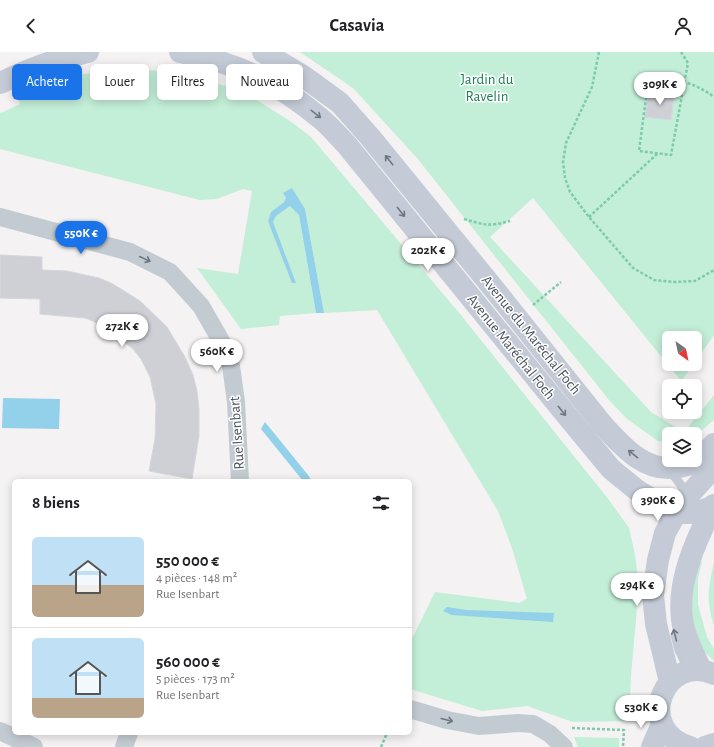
<!DOCTYPE html>
<html lang="fr">
<head>
<meta charset="utf-8">
<style>
  :root { --surface:#fff; --page:#f6f6f6; --text:#202124; --muted:#757577; --line:#e0e0e0; --accent:#1a73e8 }
  body { margin:0; font-family:"Alegreya Sans",sans-serif; background:var(--page); color:var(--text); height:100vh; display:flex; flex-direction:column; font-size:15px; white-space:nowrap }
  * { box-sizing:border-box; margin:0 }
  p { font-size:13px; color:var(--muted) }
  .icon { flex:none; width:22px; height:22px; fill:none; stroke:currentColor; stroke-width:2; stroke-linecap:round; stroke-linejoin:round }
  .map { position:relative; flex:1; overflow:hidden }
  .drawer { position:absolute; left:12px; top:427px; width:400px; height:256px; display:flex; flex-direction:column; background:var(--surface); border-radius:6px; box-shadow:0 2px 10px #0003 }
  .drawer>* { flex:none }
  .top-card { position:absolute; left:12px; top:12px; width:400px; height:36px; display:flex; gap:8px }
  .needle { width:26px; rotate:147deg }
  .tools { position:absolute; left:662px; top:279px; display:grid; gap:8px }
  .tools a { display:grid; place-items:center; width:40px; height:40px; border-radius:6px; background:var(--surface); box-shadow:0 2px 10px #0003; font-size:20px }
  .price { position:absolute; translate:-50% -34px; padding:0 9px; border-radius:14px; background:#fff; color:#222; font-size:13px; line-height:26px; filter:drop-shadow(0 1px 2px #0008) }
  .price::after { content:''; position:absolute; left:50%; top:24px; width:12px; height:9px; margin-left:-6px; background:inherit; clip-path:polygon(0 0,100% 0,50% 100%) }
  .price.active { background:var(--accent); color:#fff }
  ul { padding:0; list-style:none }
  li { display:flex; align-items:center; gap:12px; height:100px; padding:0 20px }
  li+li { border-top:1px solid var(--line) }
  li span { display:grid; place-items:center; flex:none; width:112px; height:80px; border-radius:6px; color:#555 }
  li>.icon { margin-inline-start:auto }
  span .icon { width:48px; height:48px; fill:#fffc; stroke-width:1 }
  li b { font-size:17px }
  h2 { display:flex; justify-content:space-between; align-items:center; height:48px; padding:0 20px; font-size:17px }
  .tag { padding:0 14px; border-radius:6px; background:var(--surface); box-shadow:0 2px 10px #0003; font-size:14px; line-height:36px }
  .tag.active { background:var(--accent); color:#fff }
  header { display:flex; justify-content:space-between; align-items:center; height:52px; padding:0 20px; background:var(--surface); font-size:18px; font-weight:700 }
  .map>svg:first-child { display:block }
</style>
</head>
<body>
<header><svg class="icon" aria-label="back" viewBox="0 0 24 24"><path d="M15 5l-7 7 7 7"/></svg>Casavia<svg class="icon" aria-label="person" viewBox="0 0 24 24"><circle cx="12" cy="8" r="4"/><path d="M4 21q1-7 8-7t8 7"/></svg></header>
<div class="map">
<svg width="714" height="695" viewBox="0 0 714 695">
  <rect width="100%" height="100%" fill="#f4f2f2"/>
  <g fill="#c3eed7">
    <path d="M 300,0 L 714,0 L 714,283 L 695,310 L 695,286 L 669,286 L 669,312 L 694,312 L 681,329 L 533,146 L 490,185 L 651,360 L 684,380 L 714,343 L 714,368 L 695,384 L 695,382 L 669,382 L 669,391 L 658,389 L 627,367 L 609,348 L 417,106 L 353,36 Z"/>
    <path d="M 112,18 L 145,18 L 173,20 L 225,34 L 247,42 L 290,69 L 311,85 L 460,262 L 609,448 L 629,476 L 635,503 L 639,534 L 631,623 L 629,669 L 573,670 L 527,654 L 482,659 L 410,637 L 410,583 L 413,585 L 435,540 L 519,551 L 527,547 L 512,496 L 498,459 L 377,258 L 324,261 L 305,157 L 286,146 L 284,150 L 271,160 L 268,169 L 296,231 L 273,170 L 276,164 L 290,154 L 299,163 L 316,261 L 280,264 L 279,273 L 241,277 L 197,216 L 238,222 L 252,139 L 243,137 L 217,147 L 200,148 L 0,97 L 0,60 L 1,61 L 20,52 L 17,45 L 33,38 L 77,23 Z"/>
    <path d="M 696,508 L 702,510 L 698,526 L 698,553 L 707,585 L 714,597 L 714,609 L 700,596 L 690,565 Z"/>
    <path d="M 714,510 L 714,574 C 706,548 708,537 714,510 Z"/>
    <path d="M 574,685 L 619,686 L 619,695 L 578,695 Z"/>
  </g>
  <g fill="#93d0e9">
    <path d="M 292,136 L 305,157 L 324,261 L 316,261 L 299,163 L 290,154 L 276,164 L 273,170 L 296,231 L 292,231 L 268,169 L 271,160 L 284,150 L 286,146 L 283,141 Z"/>
    <path d="M 3,346 L 60,347 L 59,377 L 2,376 Z"/>
    <path d="M 265,370 L 308,423 L 312,429 L 303,429 L 261,377 Z"/>
    <path d="M 447,555 L 466,558 L 554,561 L 553,570 L 452,563 L 443,559 Z"/>
  </g>
  <g fill="#cfd0d6" stroke="#d6d7dd">
    <path d="M 648,41 L 674,44 L 671,68 L 645,65 Z"/>
    <path d="M 0,203 L 42,205 L 42,218 L 67,219 L 99,226 L 111,231 L 121,237 L 140,249 L 167,275 L 185,305 L 193,323 L 197,339 L 199,357 L 199,384 L 192,427 L 149,419 L 155,387 L 156,352 L 150,325 L 141,307 L 133,297 L 112,280 L 93,269 L 85,266 L 40,262 L 40,247 L 0,246 Z"/>
  </g>
  <g fill="none" stroke-linecap="round" stroke-linejoin="round">
    <g stroke="#7dcbab" stroke-width="2.5" stroke-dasharray="3 2" stroke-linecap="butt">
      <path d="M 599,0 L 592,35 L 566,91 L 563,110 L 565,126 L 570,140 L 589,165 L 633,216 L 654,228 L 675,230 L 695,229 L 714,218"/>
      <path d="M 681,0 L 688,11 L 671,103 L 639,99 L 649,23 C 673,27 693,29 714,45"/>
      <path d="M 589,165 L 657,102"/>
      <path d="M 464,167 C 485,173 488,175 510,169"/>
      <path d="M 533,253 L 561,230"/>
      <path d="M 572,676 L 624,678 L 623,695"/>
      <path d="M 381,695 L 387,681"/>
    </g>
    <g stroke="#c3cbd2" stroke-width="9">
      <path d="M 669,417 L 689,444"/>
      <path d="M 675,583 L 679,598 L 689,619"/>
    </g>
    <g stroke="#c3cbd2" stroke-width="18">
      <path d="M 0,165 L 130,200 L 170,220 L 201,254 L 224,294 L 231,314 L 236,350 L 240,429"/>
      <path d="M 410,657 L 447,668 L 479,674 L 518,671 L 533,672 L 550,682 L 564,695"/>
      <path d="M 0,679 L 34,695"/>
      <path d="M 124,695 L 129,681"/>
    </g>
    <g stroke="#c4cbd7" stroke-width="22">
      <path d="M 180,0 C 235,10 277,30 320,66 C 330,74 338,84 346,92 L 564,360 L 611,417 L 638,439 L 676,461 L 695,461 L 712,455"/>
      <path d="M 263,0 L 303,24 L 340,51 L 370,85 L 494,237 L 602,372 C 622,394 646,422 679,415 C 683,414 687,413 691,412 C 700,407 707,399 714,392"/>
      <path d="M 0,31 C 30,17 55,7 88,0"/>
      <path d="M 701,618 C 694,602 684,585 682,567 C 678,535 690,503 703,475 C 706,467 709,459 714,453"/>
      <path d="M 670,630 L 656,572 L 653,543 L 658,508 L 665,481 L 676,461 L 689,443 L 714,415"/>
      <path d="M 652,695 L 662,672"/>
      <path d="M 690,695 C 633,678 664,600 714,622"/>
      <path d="M 705,695 L 714,692"/>
    </g>
  </g>
  <defs><path id="oneway-shaft" d="M-6 0H5M1.5-3L5.5 0L1.5 3" fill="none" stroke-width="1.6" stroke-linecap="round" stroke-linejoin="round"/></defs>
  <g stroke="#6f7782">
    <use href="#oneway-shaft" transform="translate(316 62) rotate(38)"/>
    <use href="#oneway-shaft" transform="translate(389 108) rotate(-129)"/>
    <use href="#oneway-shaft" transform="translate(401 160) rotate(51)"/>
    <use href="#oneway-shaft" transform="translate(562 359) rotate(51)"/>
    <use href="#oneway-shaft" transform="translate(633 402) rotate(-141)"/>
  </g>
  <g stroke="#6e7781">
    <use href="#oneway-shaft" transform="translate(145 207) rotate(25)"/>
    <use href="#oneway-shaft" transform="translate(675 583) rotate(-104)"/>
    <use href="#oneway-shaft" transform="translate(447 668) rotate(14)"/>
  </g>
  <g text-anchor="middle" dominant-baseline="central" stroke-width="3" stroke-linejoin="round" paint-order="stroke">
    <g font-size="15" fill="#1c7e55" stroke="#fff">
      <text x="487" y="27">Jardin du<tspan x="487" dy="17">Ravelin</tspan></text>
    </g>
    <g font-size="15" fill="#4a535e" stroke="#fff">
      <text transform="translate(531 283) rotate(51)">Avenue du Maréchal Foch</text>
      <text transform="translate(511 295) rotate(51)">Avenue Maréchal Foch</text>
      <text transform="translate(237 381) rotate(-94)">Rue Isenbart</text>
    </g>
  </g>
</svg>
<div class="tools">
<a><svg class="needle" viewBox="-14 -14 28 28"><path d="M0-13l5 13h-10z" fill="#e53935"/><path d="M0 13l5-13h-10z" fill="#757577"/></svg></a>
<a><svg class="icon" aria-label="locate" viewBox="0 0 24 24"><circle cx="12" cy="12" r="6"/><path d="M12 2v4M12 18v4M2 12h4M18 12h4"/></svg></a>
<a><svg class="icon" aria-label="layers" viewBox="0 0 24 24"><path d="M12 4l9 5-9 5-9-5zM3 14l9 5 9-5"/></svg></a>
</div>
<b class="price" style="left:660px;top:54px">309K €</b>
<b class="price active" style="left:81px;top:203px">550K €</b>
<b class="price" style="left:428px;top:220px">202K €</b>
<b class="price" style="left:122px;top:296px">272K €</b>
<b class="price" style="left:217px;top:321px">560K €</b>
<b class="price" style="left:658px;top:470px">390K €</b>
<b class="price" style="left:637px;top:555px">294K €</b>
<b class="price" style="left:641px;top:677px">530K €</b>
<div class="top-card">
<a class="tag active">Acheter</a>
<a class="tag">Louer</a>
<a class="tag">Filtres</a>
<a class="tag">Nouveau</a>
</div>
<section class="drawer">
<h2>8 biens<svg class="icon" aria-label="filters" viewBox="0 0 24 24"><path d="M4 7h16M4 17h16"/><circle cx="9" cy="7" r="2"/><circle cx="15" cy="17" r="2"/></svg></h2>
<ul>
<li><span style="background:linear-gradient(#bfe0f5 60%,#b9a48a 0)"><svg class="icon" aria-label="home" viewBox="0 0 24 24"><path d="M3 11l9-7 9 7M6 9v11h12V9"/></svg></span><div><b>550 000 €</b><p>4 pièces · 148 m²</p><p>Rue Isenbart</p></div></li>
<li><span style="background:linear-gradient(#bfe0f5 75%,#b9a48a 0)"><svg class="icon" aria-label="home" viewBox="0 0 24 24"><path d="M3 11l9-7 9 7M6 9v11h12V9"/></svg></span><div><b>560 000 €</b><p>5 pièces · 173 m²</p><p>Rue Isenbart</p></div></li>
</ul>
</section>
</div>
</body>
</html>
